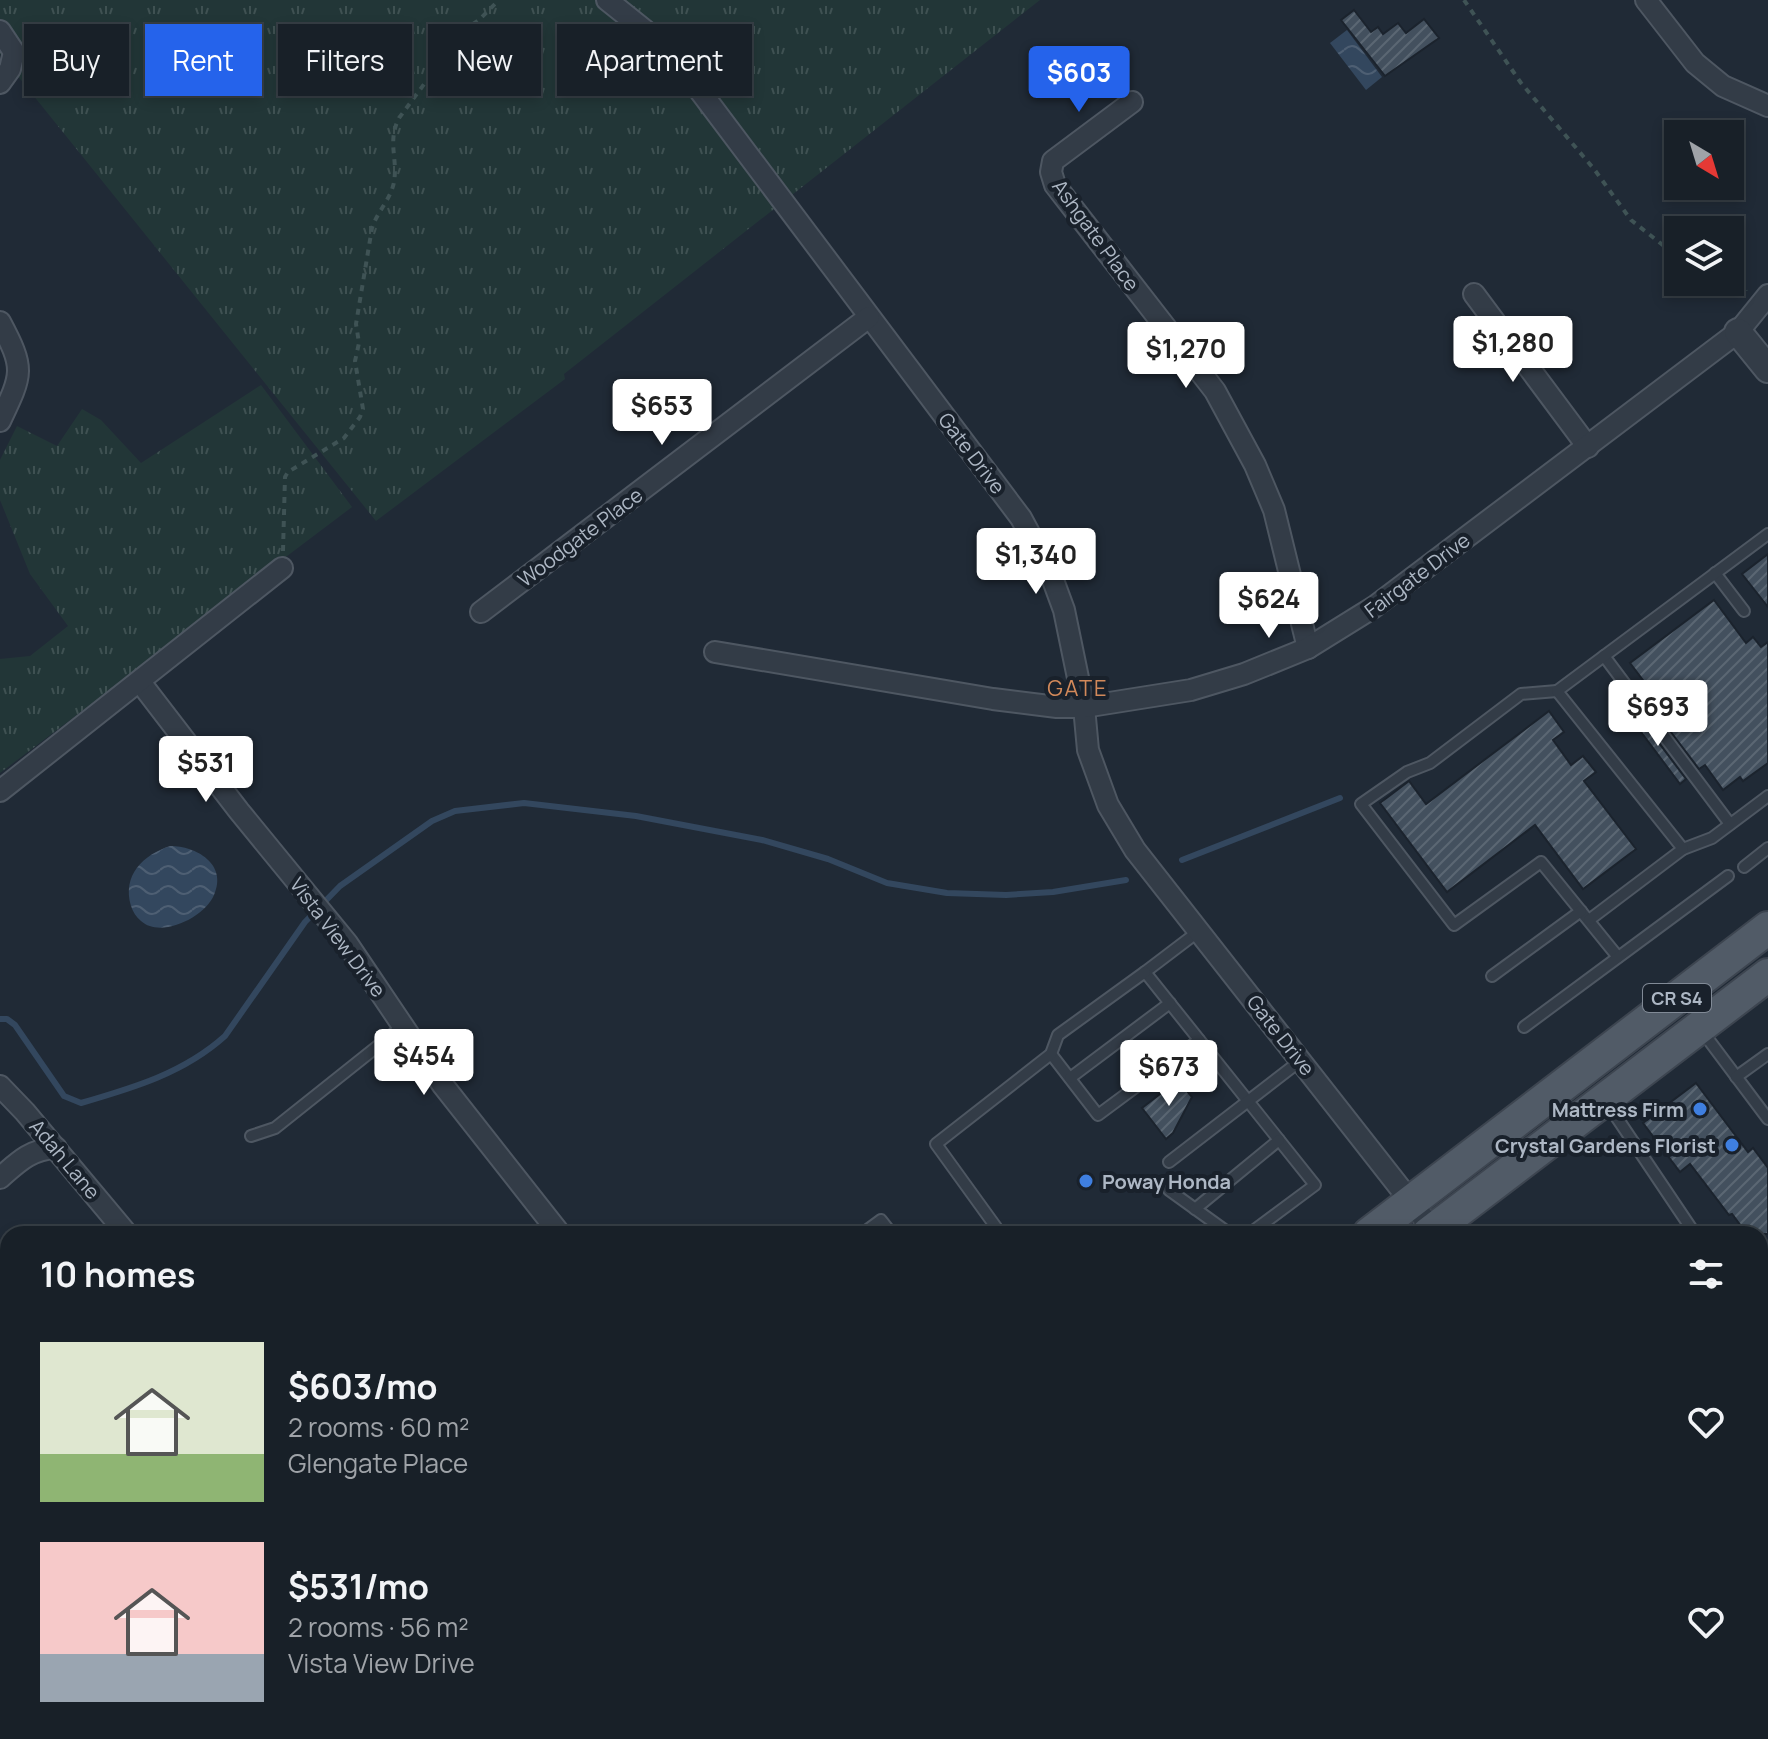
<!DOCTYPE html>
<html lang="en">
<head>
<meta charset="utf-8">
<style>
  :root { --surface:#182028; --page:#212830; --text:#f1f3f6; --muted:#9fa3a8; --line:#363e45; --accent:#2563eb }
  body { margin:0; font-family:Manrope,sans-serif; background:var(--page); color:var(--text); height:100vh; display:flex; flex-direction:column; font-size:30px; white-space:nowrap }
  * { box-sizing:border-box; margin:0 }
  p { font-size:26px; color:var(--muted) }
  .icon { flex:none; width:44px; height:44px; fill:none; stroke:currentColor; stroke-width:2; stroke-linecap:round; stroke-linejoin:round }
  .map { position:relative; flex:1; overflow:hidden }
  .details { position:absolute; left:0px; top:1226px; width:1768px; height:514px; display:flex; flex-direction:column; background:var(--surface); border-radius:24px 24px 0 0; box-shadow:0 4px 12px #0003,0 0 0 2px var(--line) }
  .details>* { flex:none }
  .banner { position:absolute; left:24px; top:24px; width:800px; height:72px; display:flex; gap:16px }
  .needle { width:52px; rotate:142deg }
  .buttons { position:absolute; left:1664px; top:120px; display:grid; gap:16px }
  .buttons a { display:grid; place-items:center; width:80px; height:80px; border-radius:0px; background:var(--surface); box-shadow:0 4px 12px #0003,0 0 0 2px var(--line); font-size:40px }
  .price { position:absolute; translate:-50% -68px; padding:0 18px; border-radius:8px; background:#fff; color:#222; font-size:26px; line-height:52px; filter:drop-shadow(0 2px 4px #0008) }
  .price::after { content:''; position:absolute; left:50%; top:48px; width:24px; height:18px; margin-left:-12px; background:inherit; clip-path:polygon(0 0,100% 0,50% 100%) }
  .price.active { background:var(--accent); color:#fff }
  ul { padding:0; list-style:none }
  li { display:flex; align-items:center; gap:24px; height:200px; padding:0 40px }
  li span { display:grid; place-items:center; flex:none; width:224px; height:160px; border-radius:0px; color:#555 }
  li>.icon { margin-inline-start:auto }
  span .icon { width:96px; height:96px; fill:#fffc; stroke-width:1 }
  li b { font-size:34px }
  h2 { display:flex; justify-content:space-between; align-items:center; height:96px; padding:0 40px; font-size:34px }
  .tag { padding:0 28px; border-radius:0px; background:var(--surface); box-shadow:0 4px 12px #0003,0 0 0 2px var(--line); font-size:28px; line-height:72px }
  .tag.active { background:var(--accent); color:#fff }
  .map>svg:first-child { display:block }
</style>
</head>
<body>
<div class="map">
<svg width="1768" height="1739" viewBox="0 0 1768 1739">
  <defs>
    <pattern id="grass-tufts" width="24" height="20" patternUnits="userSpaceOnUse" patternTransform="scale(2)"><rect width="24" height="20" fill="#223637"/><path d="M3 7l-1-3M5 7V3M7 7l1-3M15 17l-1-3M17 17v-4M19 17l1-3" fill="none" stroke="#3f5152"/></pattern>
    <pattern id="water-waves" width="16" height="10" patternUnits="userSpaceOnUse" patternTransform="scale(2)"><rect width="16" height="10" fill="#33475e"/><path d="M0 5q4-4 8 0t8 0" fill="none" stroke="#4e5f73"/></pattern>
    <pattern id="building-hatch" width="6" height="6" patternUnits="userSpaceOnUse" patternTransform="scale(2)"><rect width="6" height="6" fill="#43505e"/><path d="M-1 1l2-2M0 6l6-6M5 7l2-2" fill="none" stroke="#5b6773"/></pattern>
  </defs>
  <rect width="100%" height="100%" fill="#202a36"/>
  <g fill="url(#grass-tufts)">
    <path d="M 0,0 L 1040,0 L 564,374 L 565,379 L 376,521 L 0,54 Z"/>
    <path d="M 261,385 L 352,507 L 0,773 L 0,659 L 30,656 L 68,626 L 30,574 L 0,500 L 0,460 L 17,426 L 57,446 L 82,409 L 101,420 L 141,463 Z"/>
  </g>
  <g fill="url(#water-waves)">
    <path d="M 1347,30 L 1382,77 L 1366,90 L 1330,43 Z"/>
    <path d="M 170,846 C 196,846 228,864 214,895 C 205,917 161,939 141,921 C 136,917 133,912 131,906 C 122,875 143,855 170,846 Z"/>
  </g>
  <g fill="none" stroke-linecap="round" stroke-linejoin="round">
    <g stroke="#33475e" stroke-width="6">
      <path d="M 1182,860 L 1340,798"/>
      <path d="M 0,1019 L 7,1019 L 15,1025 L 64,1096 L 81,1103 C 133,1088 184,1073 225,1036 L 305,922 L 340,886 L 432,821 L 455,811 L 524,803 L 636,816 L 762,840 L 828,859 L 887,883 L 947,893 L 1006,895 L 1053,892 L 1126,880"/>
    </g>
  </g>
  <g fill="url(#building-hatch)" stroke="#1b232d" stroke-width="2">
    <path d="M 1354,10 L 1371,32 L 1378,27 L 1383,34 L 1398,23 L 1406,33 L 1424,19 L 1439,38 L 1385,76 L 1341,20 Z"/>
    <path d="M 1768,554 L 1768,607 L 1742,574 Z"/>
    <path d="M 1714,600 L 1746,643 L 1753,637 L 1761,647 L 1768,642 L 1768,763 L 1743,781 L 1740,777 L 1723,790 L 1705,765 L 1699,769 L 1648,702 L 1655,696 L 1630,663 Z"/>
    <path d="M 1549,711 L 1564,732 L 1553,740 L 1571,765 L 1583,756 L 1596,772 L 1584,781 L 1636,849 L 1583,889 L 1535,825 L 1447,892 L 1380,803 L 1409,781 L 1426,804 Z"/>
    <path d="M 1635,711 L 1686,779 L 1680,784 L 1629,716 Z"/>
    <path d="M 1178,1080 L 1192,1097 L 1173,1133 L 1166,1139 L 1142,1108 Z"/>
    <path d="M 1696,1083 L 1748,1152 L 1753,1148 L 1768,1168 L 1768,1234 L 1747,1234 L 1732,1214 L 1729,1215 L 1690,1164 L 1680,1172 L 1643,1123 Z"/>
  </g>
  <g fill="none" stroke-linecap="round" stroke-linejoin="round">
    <defs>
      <g id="service">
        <path d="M 1715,573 L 1744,611"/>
        <path d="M 1604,656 L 1730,824"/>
        <path d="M 1557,691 L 1521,694 L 1430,763 L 1407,772 L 1361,804 L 1454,925 L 1541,862 L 1618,957"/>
        <path d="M 1683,849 L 1712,838 L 1768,796"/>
        <path d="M 1744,867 L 1768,848"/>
        <path d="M 1589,920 L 1683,849 L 1557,691 L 1768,534"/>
        <path d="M 1199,931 L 1145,972 L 1315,1185 L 1249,1234"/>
        <path d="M 1492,976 L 1581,911"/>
        <path d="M 1524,1027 L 1728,876"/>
        <path d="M 1702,1031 L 1768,1119"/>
        <path d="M 1051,1054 L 1098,1115 L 1199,1040"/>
        <path d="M 1736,1077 L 1768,1054"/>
        <path d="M 1070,1078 L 1170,1003"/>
        <path d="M 1607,1103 L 1695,1234"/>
        <path d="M 251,1136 L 275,1128 L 403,1026"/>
        <path d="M 1169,1162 L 1300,1061"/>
        <path d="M 1169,1190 L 1230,1234"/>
        <path d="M 1195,1209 L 1279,1140"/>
        <path d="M 862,1234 L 881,1220 L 892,1234"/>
        <path d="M 1001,1234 L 936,1144 L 1051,1054 L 1058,1035 L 1145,972"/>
        <path d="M 1760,1332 L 1768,1344"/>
        <path d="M 1760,1434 L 1768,1446"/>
        <path d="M 207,1732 L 212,1739"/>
        <path d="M 370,1732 L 376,1739"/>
        <path d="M 482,1732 L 488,1739"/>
        <path d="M 911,1732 L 917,1739"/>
        <path d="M 1090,1732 L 1095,1739"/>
        <path d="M 1274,1732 L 1279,1739"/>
        <path d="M 1349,1732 L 1354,1739"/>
        <path d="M 330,1739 L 339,1732"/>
        <path d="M 875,1739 L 884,1732"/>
      </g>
      <g id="minor">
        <path d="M 607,0 L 647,32 L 694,83 L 1021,518 L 1050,572 L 1064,610 L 1084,707 L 1088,750 L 1108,805 L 1135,850 L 1433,1230"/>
        <path d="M 1646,0 L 1695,63 L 1723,86 L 1768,106"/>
        <path d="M 0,31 L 14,52 L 10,69 L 0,83"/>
        <path d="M 1132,102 L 1053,161 L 1051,172 L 1055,185 L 1215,391 L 1255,465 L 1274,510 L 1308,648"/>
        <path d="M 1474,294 L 1588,447"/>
        <path d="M 0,322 C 25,369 23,373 0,421"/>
        <path d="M 481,612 L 869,317"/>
        <path d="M 715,652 L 993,699 L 1057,707 L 1084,707 L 1191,690 L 1244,674 L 1308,648 L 1374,607 L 1738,332 L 1768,295"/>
        <path d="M 140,682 L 239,811 L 347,943 L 442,1084 L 560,1234"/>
        <path d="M 0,791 L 282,568"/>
        <path d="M 0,1086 L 25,1112 L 127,1234"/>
        <path d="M 0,1178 C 18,1162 31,1149 56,1148"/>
        <path d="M 0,1560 L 8,1554"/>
        <path d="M 545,1732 L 551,1739"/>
      </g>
      <path id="tertiary" d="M 1738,332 L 1768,369"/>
      <g id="primary">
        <path d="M 1369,1234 L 1768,928"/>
        <path d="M 1428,1234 L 1768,975"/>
        <path d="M 698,1739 L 708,1732"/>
        <path d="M 728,1739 L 737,1732"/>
        <path d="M 763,1739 L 773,1732"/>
      </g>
    </defs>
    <use href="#service" stroke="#4e5762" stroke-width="14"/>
    <use href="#minor" stroke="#4e5762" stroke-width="24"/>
    <use href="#tertiary" stroke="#4e5762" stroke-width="30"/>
    <use href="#primary" stroke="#3d4550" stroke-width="36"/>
    <g stroke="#3f5355" stroke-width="4" stroke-dasharray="6 6" stroke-linecap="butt">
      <path d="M 1464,0 L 1521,83 L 1594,169 L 1631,220 L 1678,257"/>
      <path d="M 1730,277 L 1740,278 L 1746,291"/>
      <path d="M 283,551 L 285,477 L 288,472 L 344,438 L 360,417 L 363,409 L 355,361 L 359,343 L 356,324 L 372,228 C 377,212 391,199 394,182 C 398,158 387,142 399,118 L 465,29 L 479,20 L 499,0"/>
    </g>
    <use href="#service" stroke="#333c47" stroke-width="10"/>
    <use href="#minor" stroke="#333c47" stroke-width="20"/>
    <use href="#tertiary" stroke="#333c47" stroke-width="26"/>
    <use href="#primary" stroke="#515b67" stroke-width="32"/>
  </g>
  <g fill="#3f7fe0" stroke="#19212b" stroke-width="3">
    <circle cx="1700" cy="1109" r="8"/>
    <circle cx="1732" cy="1145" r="8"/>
    <circle cx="1086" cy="1181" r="8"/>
  </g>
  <g text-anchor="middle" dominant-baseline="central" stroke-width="8" stroke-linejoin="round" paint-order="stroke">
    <rect fill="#19212b" stroke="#818a96" stroke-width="2" x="1643" y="984" width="68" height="28" rx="6"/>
    <g font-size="18" font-weight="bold" fill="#adb7c4">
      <text x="1677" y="998">CR S4</text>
    </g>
    <g font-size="20" fill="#adb7c4" stroke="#19212b">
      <text transform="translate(1096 235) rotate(54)">Ashgate Place</text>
      <text transform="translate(972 453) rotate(53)">Gate Drive</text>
      <text transform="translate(580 537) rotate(-37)">Woodgate Place</text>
      <text transform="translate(1417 575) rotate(-37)">Fairgate Drive</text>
      <text transform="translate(338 937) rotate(53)">Vista View Drive</text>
      <text transform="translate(1281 1035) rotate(52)">Gate Drive</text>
      <text transform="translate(65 1159) rotate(50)">Adah Lane</text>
    </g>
    <g font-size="20" font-weight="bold" fill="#adb7c4" stroke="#19212b" text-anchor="end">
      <text x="1684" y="1109">Mattress Firm</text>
      <text x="1716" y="1145">Crystal Gardens Florist</text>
      <text x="1102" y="1181" text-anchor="start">Poway Honda</text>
    </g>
    <g font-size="22" letter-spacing="2" fill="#d2895a" stroke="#19212b">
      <text x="1078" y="688">GATE</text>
    </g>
  </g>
</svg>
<div class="buttons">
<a><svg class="needle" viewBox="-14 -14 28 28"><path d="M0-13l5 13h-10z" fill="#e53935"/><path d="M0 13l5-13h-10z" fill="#9fa3a8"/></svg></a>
<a><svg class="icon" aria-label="layers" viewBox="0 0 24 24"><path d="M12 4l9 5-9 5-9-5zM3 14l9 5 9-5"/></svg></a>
</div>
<b class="price active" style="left:1079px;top:114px">$603</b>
<b class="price" style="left:1513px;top:384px">$1,280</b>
<b class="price" style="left:1186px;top:390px">$1,270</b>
<b class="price" style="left:662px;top:447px">$653</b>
<b class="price" style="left:1036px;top:596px">$1,340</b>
<b class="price" style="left:1269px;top:640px">$624</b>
<b class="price" style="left:1658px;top:748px">$693</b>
<b class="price" style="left:206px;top:804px">$531</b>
<b class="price" style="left:424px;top:1097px">$454</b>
<b class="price" style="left:1169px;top:1108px">$673</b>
<div class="banner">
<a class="tag">Buy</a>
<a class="tag active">Rent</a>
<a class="tag">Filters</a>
<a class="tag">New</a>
<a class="tag">Apartment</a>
</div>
<section class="details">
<h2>10 homes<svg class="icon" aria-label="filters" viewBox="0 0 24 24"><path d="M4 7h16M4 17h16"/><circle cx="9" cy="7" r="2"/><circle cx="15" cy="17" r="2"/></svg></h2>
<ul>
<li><span style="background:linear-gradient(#dfe7d0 70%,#8fb573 0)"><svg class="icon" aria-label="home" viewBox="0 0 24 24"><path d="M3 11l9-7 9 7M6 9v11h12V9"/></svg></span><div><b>$603/mo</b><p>2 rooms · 60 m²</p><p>Glengate Place</p></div><svg class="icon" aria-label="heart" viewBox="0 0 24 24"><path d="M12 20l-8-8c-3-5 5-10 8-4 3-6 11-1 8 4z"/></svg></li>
<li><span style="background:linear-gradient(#f6c9c9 70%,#9aa5b1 0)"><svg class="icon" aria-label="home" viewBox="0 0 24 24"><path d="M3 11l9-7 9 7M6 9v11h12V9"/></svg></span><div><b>$531/mo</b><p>2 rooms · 56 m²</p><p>Vista View Drive</p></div><svg class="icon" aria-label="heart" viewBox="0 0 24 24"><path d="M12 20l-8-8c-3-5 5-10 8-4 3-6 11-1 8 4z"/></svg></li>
</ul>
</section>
</div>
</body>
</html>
